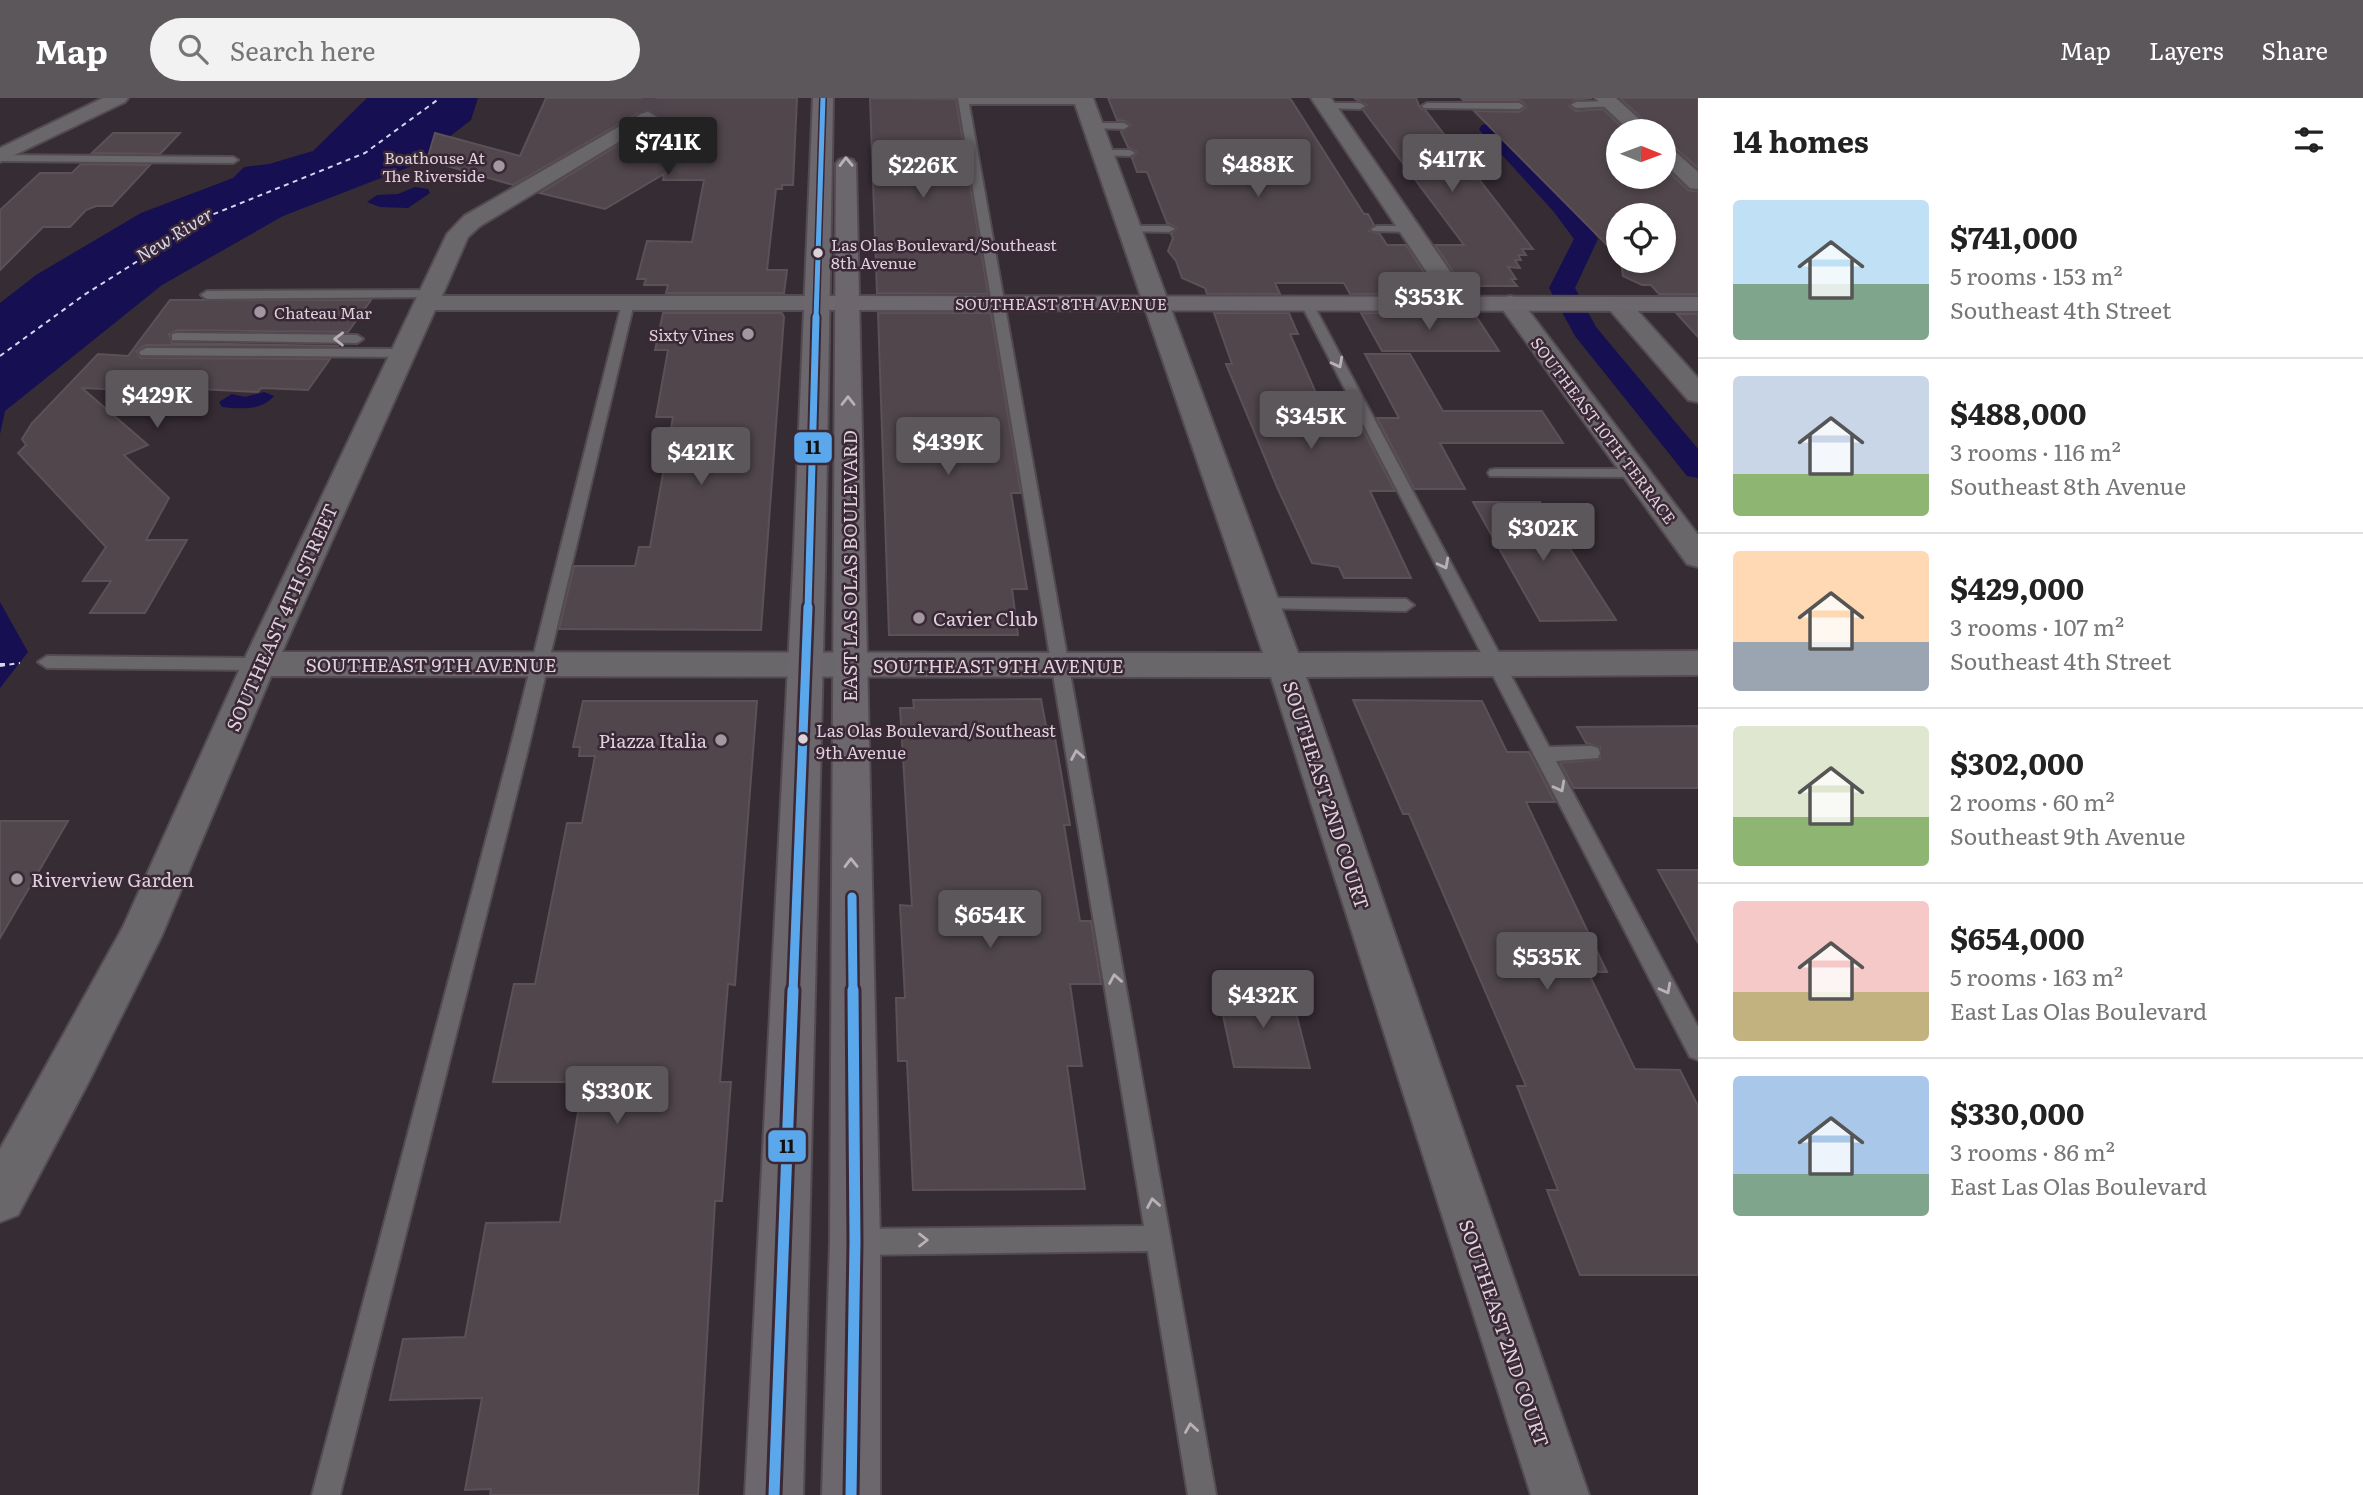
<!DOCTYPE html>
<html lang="en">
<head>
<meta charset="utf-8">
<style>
  :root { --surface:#fff; --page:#f2f2f2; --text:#222; --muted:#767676; --line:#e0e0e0; --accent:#5c575b }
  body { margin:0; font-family:Literata,serif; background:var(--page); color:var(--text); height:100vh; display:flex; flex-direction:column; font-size:26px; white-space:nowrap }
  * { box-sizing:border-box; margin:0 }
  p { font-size:23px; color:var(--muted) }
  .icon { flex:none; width:38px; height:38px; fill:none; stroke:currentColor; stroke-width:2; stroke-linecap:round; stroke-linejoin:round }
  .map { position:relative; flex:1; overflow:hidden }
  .drawer { display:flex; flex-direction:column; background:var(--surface); width:665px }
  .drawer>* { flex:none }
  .needle { width:46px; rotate:91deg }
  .controls { position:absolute; left:1606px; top:21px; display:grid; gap:14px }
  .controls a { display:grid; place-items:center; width:70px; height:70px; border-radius:50%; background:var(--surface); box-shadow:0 4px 10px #0003; font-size:35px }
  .price { position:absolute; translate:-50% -60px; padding:0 16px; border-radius:7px; background:var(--accent); color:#fff; font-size:23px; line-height:46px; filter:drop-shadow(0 2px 4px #0008) }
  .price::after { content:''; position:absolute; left:50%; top:42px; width:21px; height:16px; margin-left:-10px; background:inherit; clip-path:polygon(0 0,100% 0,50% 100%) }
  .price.on { background:#222; color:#fff }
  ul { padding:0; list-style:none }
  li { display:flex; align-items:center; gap:21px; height:175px; padding:0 35px }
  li+li { border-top:2px solid var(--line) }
  li span { display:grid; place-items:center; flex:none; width:196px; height:140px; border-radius:7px; color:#555 }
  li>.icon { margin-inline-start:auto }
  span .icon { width:84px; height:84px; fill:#fffc; stroke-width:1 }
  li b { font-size:30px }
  h2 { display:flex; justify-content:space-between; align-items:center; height:84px; padding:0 35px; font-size:30px }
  header { display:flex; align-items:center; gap:42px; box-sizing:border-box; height:98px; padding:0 35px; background:var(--accent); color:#fff }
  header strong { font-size:33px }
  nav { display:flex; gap:38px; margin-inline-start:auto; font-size:24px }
  .search { width:490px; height:63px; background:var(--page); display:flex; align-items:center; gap:18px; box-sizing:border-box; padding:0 24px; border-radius:38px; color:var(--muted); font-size:26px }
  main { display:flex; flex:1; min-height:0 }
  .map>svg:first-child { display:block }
</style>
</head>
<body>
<header>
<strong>Map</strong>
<div class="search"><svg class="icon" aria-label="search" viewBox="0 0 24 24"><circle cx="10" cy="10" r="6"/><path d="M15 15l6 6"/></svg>Search here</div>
<nav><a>Map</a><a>Layers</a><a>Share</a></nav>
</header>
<main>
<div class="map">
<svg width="1698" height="1397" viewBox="0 0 1698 1397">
  <rect width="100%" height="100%" fill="#362c34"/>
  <g fill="#160f52">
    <path d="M 367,0 L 478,0 L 471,22 L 412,68 L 283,118 L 162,187 L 5,313 L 0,336 L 0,205 L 36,177 L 141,115 L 233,80 L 244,69 L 269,66 L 313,53 Z"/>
    <path d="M 415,89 L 428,91 L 430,95 L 408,110 L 380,109 L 367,104 L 377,97 L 398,96 Z"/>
    <path d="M 264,294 L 274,298 C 261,313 240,311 222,309 L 219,304 L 232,296 L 245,299 Z"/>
    <path d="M 0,504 L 28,554 L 0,590 Z"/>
  </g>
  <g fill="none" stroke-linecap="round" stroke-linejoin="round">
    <path fill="#160f52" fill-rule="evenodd" d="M 1489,25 L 1496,27 L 1570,104 L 1598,141 L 1575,190 L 1596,229 L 1698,351 L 1698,380 L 1687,378 L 1575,238 L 1549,190 L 1574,141 L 1554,114 L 1482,35 L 1479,31 L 1482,27 Z"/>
    <g stroke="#d2d7ed" stroke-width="2" stroke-dasharray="5 4.5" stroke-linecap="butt">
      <path d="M 0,258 L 84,197 L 209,118 L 365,55 L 440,0"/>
      <path d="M 0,566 L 8,566"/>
      <path d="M 0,568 L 20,565"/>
    </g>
  </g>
  <g fill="#50464c" stroke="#5b5156" stroke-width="2">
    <path d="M 546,0 L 797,0 L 793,87 L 782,87 L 782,91 L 776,91 L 767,172 L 787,172 L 784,195 L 666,195 L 668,187 L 644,187 L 646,181 L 637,181 L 647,143 L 692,144 L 704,82 L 663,82 L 664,76 L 605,111 L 540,95 L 659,22 L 659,18 L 649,12 L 640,14 L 513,87 L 427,62 L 435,35 L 520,58 Z"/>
    <path d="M 870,0 L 956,1 L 988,196 L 877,195 Z"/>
    <path d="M 1108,0 L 1290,0 L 1364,116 L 1368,116 L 1374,127 L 1369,133 L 1380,136 L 1387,147 L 1406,147 L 1438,196 L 1350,196 L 1344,185 L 1275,185 L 1280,196 L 1207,196 L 1205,190 L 1182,180 L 1176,163 L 1168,153 L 1173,140 L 1171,136 L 1177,130 L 1167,125 L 1147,74 L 1137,74 L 1132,60 L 1137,54 L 1128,49 L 1121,34 L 1131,27 L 1125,23 L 1117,22 Z"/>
    <path d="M 1354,0 L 1416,0 L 1420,10 L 1426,13 L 1533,151 L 1522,151 L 1526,157 L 1518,157 L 1521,162 L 1515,162 L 1520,170 L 1508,169 L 1516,181 L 1511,181 L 1517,188 L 1463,188 L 1435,147 L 1464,147 L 1363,12 L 1367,7 Z"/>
    <path d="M 1461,0 L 1592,0 L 1575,2 L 1569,8 L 1576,13 L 1603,11 L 1626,33 L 1619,33 L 1619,79 L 1664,79 L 1664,69 L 1688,92 L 1698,94 L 1698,196 L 1659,196 L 1651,187 L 1642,187 L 1623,178 L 1621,163 L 1664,163 L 1664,117 L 1619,117 L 1619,159 L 1474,13 L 1519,14 L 1526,9 L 1525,6 L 1519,2 L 1463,2 Z"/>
    <path d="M 1620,0 L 1698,0 L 1698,70 L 1673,48 L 1664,46 L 1664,33 L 1655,33 Z"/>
    <path d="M 113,35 L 180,35 L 160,56 L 92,55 Z"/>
    <path d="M 81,66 L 150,67 L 112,108 L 96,108 L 86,112 L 70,129 L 43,129 L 0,172 L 0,112 L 40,75 L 72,75 Z"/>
    <path d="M 170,202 L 371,202 L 348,234 L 177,232 L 169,236 L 172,245 L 339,248 L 146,247 L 136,253 L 141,260 L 330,261 L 308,292 L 261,290 L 258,294 L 180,290 L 176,294 L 82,290 L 148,347 L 124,357 L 169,400 L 146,442 L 187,442 L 145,515 L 90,515 L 111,483 L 83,483 L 106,449 L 18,355 L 26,347 L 22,341 L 32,325 L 98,256 L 128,258 Z"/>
    <path d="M 663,215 L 782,215 L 784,219 L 761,532 L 559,531 L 574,468 L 635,468 L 639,449 L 650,449 L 673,319 L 656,319 L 668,252 L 655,252 Z"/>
    <path d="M 878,215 L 991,215 L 1021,395 L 1011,395 L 1027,491 L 1012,491 L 1018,537 L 889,537 Z"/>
    <path d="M 1214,215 L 1289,215 L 1298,236 L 1290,236 L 1327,320 L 1357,320 L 1395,393 L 1370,393 L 1411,480 L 1344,480 L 1339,469 L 1312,465 L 1277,389 L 1226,266 L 1232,266 Z"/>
    <path d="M 1361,215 L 1474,215 L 1499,253 L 1382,253 Z"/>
    <path d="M 1677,216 L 1698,216 L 1698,239 Z"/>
    <path d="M 1365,256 L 1410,256 L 1443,313 L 1542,313 L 1563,345 L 1440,345 L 1465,391 L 1414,391 L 1377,320 L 1399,320 Z"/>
    <path d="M 1473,404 L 1540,404 L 1616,522 L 1540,523 Z"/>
    <path d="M 1041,601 L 1046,628 L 1053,628 L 1070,727 L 1064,727 L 1080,823 L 1091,823 L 1101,886 L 1070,886 L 1082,968 L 1067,968 L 1085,1091 L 913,1092 L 907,963 L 898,963 L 896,900 L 905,900 L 900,807 L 912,808 L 900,610 L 914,610 L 913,602 Z"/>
    <path d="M 1353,602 L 1482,603 L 1507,654 L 1529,654 L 1555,704 L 1526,704 L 1607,874 L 1588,874 L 1635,971 L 1680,972 L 1698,1008 L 1698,1177 L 1580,1177 L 1547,1092 L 1558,1092 L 1517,988 L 1526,988 L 1409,716 L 1403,716 Z"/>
    <path d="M 583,603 L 757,603 L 735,887 L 728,886 L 720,984 L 731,984 L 722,1103 L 715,1103 L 698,1397 L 490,1397 L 491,1391 L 465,1392 L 482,1300 L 390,1302 L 403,1241 L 465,1239 L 486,1125 L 560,1124 L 583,984 L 493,984 L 514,886 L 535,886 L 567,725 L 582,725 L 595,658 L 579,658 L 580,649 L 573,649 Z"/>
    <path d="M 1698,628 L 1698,690 L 1574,690 L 1560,665 L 1600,661 L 1600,649 L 1586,645 L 1577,629 Z"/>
    <path d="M 0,723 L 68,723 L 0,840 Z"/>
    <path d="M 1658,772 L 1698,772 L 1698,845 Z"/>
    <path d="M 1218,894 L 1291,895 L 1310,970 L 1234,969 Z"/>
  </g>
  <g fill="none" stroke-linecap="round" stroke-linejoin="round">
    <path stroke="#4f454d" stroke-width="22" stroke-dasharray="22 11" stroke-linecap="butt" d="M 648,20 L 654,0"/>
    <defs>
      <g id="lane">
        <path d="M 958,0 L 1084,0 L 1089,3 L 1084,6 L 969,6 L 1216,1397 L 1188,1397 L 1148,1153 L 856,1157 L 847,1153 L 843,1144 L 847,1135 L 856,1131 L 1144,1128 Z"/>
        <path d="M 1612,3 L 1615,4 L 1615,8 L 1576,10 L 1571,7 L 1576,4 Z"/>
        <path d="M 1327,5 L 1360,5 L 1365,8 L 1360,11 L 1324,10 L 1322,8 Z"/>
        <path d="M 1427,5 L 1519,5 L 1524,8 L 1519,11 L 1424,10 L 1422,8 Z"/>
        <path d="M 1093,25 L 1124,25 L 1129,28 L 1124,31 L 1089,30 L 1088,28 Z"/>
        <path d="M 1102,52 L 1130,52 L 1135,55 L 1130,58 L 1098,57 L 1098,53 Z"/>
        <path d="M 0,57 L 233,59 L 238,62 L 233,65 L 0,63 Z"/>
        <path d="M 1129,128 L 1169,128 L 1175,131 L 1169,134 L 1125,133 L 1123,131 Z"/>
        <path d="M 1377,128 L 1409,128 L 1415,131 L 1409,134 L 1373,133 L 1371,131 Z"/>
        <path d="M 428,192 L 434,196 L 432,199 L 207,201 L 201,197 L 207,193 Z"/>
        <path d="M 1306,200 L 1312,204 L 1549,649 L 1591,648 L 1598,650 L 1600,655 L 1598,660 L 1556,663 L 1698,929 L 1698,962 L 1690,959 L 1300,204 Z"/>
        <path d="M 628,201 L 634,205 L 527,655 L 340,1397 L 312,1397 L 509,655 L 622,205 Z"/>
        <path d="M 177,235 L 357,237 L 363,241 L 357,245 L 172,242 L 172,236 Z"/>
        <path d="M 146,250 L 401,251 L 408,255 L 401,259 L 141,257 L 139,254 Z"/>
        <path d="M 1495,371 L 1637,371 L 1644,375 L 1637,379 L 1490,378 L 1488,375 L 1490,372 Z"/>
        <path d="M 1263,500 L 1406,501 L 1414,507 L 1406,513 L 1257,510 L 1255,506 L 1257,502 Z"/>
        <path d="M 47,558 L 259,560 L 268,566 L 259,572 L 47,570 L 38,564 Z"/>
      </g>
      <g id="street">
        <path d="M 103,0 L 128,0 L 125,4 L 0,64 L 0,50 Z"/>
        <path d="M 1073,0 L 1093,0 L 1298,555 L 1698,553 L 1698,577 L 1306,579 L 1589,1397 L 1531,1397 L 1271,579 L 271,578 L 162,837 L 88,985 L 18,1117 L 0,1124 L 0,1051 L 123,829 L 242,566 L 447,136 L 464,118 L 641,16 L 648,14 L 658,20 L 480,128 L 468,139 L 442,198 L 816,198 L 825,200 L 828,205 L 825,210 L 816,212 L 435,212 L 282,554 L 1263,555 Z"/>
        <path d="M 1311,0 L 1331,0 L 1471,204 L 1468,209 L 1459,211 L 1450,209 Z"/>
        <path d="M 1595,0 L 1616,0 L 1652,33 L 1630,33 Z"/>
        <path d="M 1664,48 L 1671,50 L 1698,74 L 1698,91 L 1690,90 L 1664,65 Z"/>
        <path d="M 1510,198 L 1519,200 L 1698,437 L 1698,469 L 1687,466 L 1498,205 L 1501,200 Z"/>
        <path d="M 1618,199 L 1627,201 L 1698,280 L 1698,304 L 1688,302 L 1609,211 L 1606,206 L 1609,201 Z"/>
      </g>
      <path id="secondary" d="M 816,198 L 1698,199 L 1698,213 L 816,212 L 807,210 L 804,205 L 807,200 Z"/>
      <g id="primary">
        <path d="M 813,0 L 833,0 L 825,472 L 803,1397 L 745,1397 L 793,472 Z"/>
        <path d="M 846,60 L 853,62 L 856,66 L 880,1144 L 880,1397 L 822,1397 L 830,1144 L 836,66 L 839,62 Z"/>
      </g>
    </defs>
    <use href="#lane" stroke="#534b51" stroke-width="4"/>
    <use href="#street" stroke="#534b51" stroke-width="4"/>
    <use href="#secondary" stroke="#534b51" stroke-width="4"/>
    <use href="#primary" stroke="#534b51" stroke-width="4"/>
    <use href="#lane" fill="#69676a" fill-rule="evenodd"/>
    <use href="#street" fill="#69676a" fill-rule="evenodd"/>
    <use href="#secondary" fill="#6d686e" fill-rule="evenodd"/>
    <use href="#primary" fill="#6c676c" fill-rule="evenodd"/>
    <defs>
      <path id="bus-1-far3" d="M 816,221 L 823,0"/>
      <path id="bus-1-far2" d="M 808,511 L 816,219"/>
      <g id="bus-1-far1">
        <path d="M 852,799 L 853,894"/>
        <path d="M 793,894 L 808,509"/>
      </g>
      <g id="bus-1">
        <path d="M 774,1397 L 793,892"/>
        <path d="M 851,1397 L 855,1144 L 853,892"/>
      </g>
    </defs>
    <use href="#bus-1-far3" stroke="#3a2836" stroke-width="8"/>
    <use href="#bus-1-far2" stroke="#3a2836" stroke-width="11"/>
    <use href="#bus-1-far1" stroke="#3a2836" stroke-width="14"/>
    <use href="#bus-1" stroke="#3a2836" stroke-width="17"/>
    <use href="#bus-1-far3" stroke="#5aa8eb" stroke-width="5"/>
    <use href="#bus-1-far2" stroke="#5aa8eb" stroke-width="7"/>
    <use href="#bus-1-far1" stroke="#5aa8eb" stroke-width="9"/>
    <use href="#bus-1" stroke="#5aa8eb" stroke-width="11"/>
  </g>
  <defs><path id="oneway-chevron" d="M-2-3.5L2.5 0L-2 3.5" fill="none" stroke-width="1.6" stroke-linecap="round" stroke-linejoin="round" transform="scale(1.75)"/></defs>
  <g stroke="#bbb1b9">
    <use href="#oneway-chevron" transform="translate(846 64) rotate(-91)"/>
    <use href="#oneway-chevron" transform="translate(848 303) rotate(-90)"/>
    <use href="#oneway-chevron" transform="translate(851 765) rotate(-91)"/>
  </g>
  <g stroke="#bab1b8">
    <use href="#oneway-chevron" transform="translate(339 241) rotate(-179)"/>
    <use href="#oneway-chevron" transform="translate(1338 265) rotate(62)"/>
    <use href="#oneway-chevron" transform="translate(1444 466) rotate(62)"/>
    <use href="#oneway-chevron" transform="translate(1077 657) rotate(-100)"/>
    <use href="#oneway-chevron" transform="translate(1560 689) rotate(62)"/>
    <use href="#oneway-chevron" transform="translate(1115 881) rotate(-100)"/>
    <use href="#oneway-chevron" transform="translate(1666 891) rotate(62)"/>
    <use href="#oneway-chevron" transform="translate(1153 1105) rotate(-100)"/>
    <use href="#oneway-chevron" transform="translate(923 1142)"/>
    <use href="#oneway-chevron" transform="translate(1191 1330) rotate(-99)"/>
  </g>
  <g fill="#a397a0" stroke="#3a2836" stroke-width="2.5">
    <circle cx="499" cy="68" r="7"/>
    <circle cx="260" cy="214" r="7"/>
    <circle cx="748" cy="236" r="7"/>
    <circle cx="919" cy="520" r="7"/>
    <circle cx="721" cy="642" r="7"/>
    <circle cx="17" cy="781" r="7"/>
  </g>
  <g fill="#ddd1da" stroke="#3a2836" stroke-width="2.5">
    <circle cx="818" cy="155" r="6"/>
    <circle cx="803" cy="641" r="6"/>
  </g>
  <g text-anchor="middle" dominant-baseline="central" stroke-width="5" stroke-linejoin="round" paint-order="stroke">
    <g font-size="16" fill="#ddd1da" stroke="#3a2836" text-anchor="end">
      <text x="485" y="59">Boathouse At<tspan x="485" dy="18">The Riverside</tspan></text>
      <text x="274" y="214" text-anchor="start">Chateau Mar</text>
      <text x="734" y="236">Sixty Vines</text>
    </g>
    <g font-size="16" fill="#ddd1da" stroke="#3a2836" text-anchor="start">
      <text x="831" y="146">Las Olas Boulevard/Southeast<tspan x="831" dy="18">8th Avenue</tspan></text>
    </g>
    <g font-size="16" fill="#ddd1da" stroke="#3a2836">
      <text x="1061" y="205">SOUTHEAST 8TH AVENUE</text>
      <text transform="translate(1604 332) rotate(53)">SOUTHEAST 10TH TERRACE</text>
    </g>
    <g font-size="17" fill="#ddd1da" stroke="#3a2836" text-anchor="start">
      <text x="816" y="631">Las Olas Boulevard/Southeast<tspan x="816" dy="22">9th Avenue</tspan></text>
    </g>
    <g font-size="18" font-style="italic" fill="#d2d7ed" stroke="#3a2836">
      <text transform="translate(174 136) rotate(-32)">New River</text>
    </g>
    <g font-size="19" fill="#ddd1da" stroke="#3a2836">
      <text transform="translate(849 468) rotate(-90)">EAST LAS OLAS BOULEVARD</text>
      <text transform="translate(281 519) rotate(-66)">SOUTHEAST 4TH STREET</text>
      <text x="431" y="566">SOUTHEAST 9TH AVENUE</text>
      <text x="998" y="567">SOUTHEAST 9TH AVENUE</text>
      <text transform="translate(1327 697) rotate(72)">SOUTHEAST 2ND COURT</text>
      <text transform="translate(1505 1235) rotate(71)">SOUTHEAST 2ND COURT</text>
    </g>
    <g font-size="19" fill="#ddd1da" stroke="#3a2836" text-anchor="start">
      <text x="933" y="520">Cavier Club</text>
      <text x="707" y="642" text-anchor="end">Piazza Italia</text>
      <text x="31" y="781">Riverview Garden</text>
    </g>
  </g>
  <g stroke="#3a2836" stroke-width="2.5">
    <rect x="793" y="333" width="40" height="33" rx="7" fill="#5aa8eb"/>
    <rect x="767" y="1031" width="40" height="34" rx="7" fill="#5aa8eb"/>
  </g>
  <g font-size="19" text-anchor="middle" font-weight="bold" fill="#111">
    <text x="813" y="356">11</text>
    <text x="787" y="1055">11</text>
  </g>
</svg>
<div class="controls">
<a><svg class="needle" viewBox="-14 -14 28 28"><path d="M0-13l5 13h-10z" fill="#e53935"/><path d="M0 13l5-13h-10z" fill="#767676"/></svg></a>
<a><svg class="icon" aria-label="locate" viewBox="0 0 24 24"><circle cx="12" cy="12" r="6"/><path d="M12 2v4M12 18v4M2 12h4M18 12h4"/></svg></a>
</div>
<b class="price on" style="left:668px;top:79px">$741K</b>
<b class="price" style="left:1452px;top:96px">$417K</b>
<b class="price" style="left:1258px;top:101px">$488K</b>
<b class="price" style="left:923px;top:102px">$226K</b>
<b class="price" style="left:1429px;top:234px">$353K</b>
<b class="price" style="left:157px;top:332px">$429K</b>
<b class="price" style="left:1311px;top:353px">$345K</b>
<b class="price" style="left:948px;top:379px">$439K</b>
<b class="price" style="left:701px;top:389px">$421K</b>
<b class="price" style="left:1543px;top:465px">$302K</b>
<b class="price" style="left:990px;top:852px">$654K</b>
<b class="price" style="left:1547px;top:894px">$535K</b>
<b class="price" style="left:1263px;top:932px">$432K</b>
<b class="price" style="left:617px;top:1028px">$330K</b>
</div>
<section class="drawer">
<h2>14 homes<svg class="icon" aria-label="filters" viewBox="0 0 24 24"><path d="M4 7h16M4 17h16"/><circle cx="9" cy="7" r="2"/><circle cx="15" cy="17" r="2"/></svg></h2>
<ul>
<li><span style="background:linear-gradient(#bfe0f5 60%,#7fa58c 0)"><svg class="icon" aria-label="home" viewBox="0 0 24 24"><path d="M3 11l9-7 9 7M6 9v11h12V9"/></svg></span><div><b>$741,000</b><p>5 rooms · 153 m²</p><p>Southeast 4th Street</p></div></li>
<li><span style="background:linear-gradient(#c9d6e8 70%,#8fb573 0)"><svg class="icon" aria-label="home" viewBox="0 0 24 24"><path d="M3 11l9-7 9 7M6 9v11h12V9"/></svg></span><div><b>$488,000</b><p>3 rooms · 116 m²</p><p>Southeast 8th Avenue</p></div></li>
<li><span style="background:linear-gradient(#ffd9b3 65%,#9aa5b1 0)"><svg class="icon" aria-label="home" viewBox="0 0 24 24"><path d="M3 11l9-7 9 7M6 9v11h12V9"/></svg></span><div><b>$429,000</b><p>3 rooms · 107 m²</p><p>Southeast 4th Street</p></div></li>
<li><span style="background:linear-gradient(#dfe7d0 65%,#8fb573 0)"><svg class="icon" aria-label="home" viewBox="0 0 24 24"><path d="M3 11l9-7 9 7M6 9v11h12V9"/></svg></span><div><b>$302,000</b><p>2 rooms · 60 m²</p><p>Southeast 9th Avenue</p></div></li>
<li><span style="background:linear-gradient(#f6c9c9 65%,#c2b280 0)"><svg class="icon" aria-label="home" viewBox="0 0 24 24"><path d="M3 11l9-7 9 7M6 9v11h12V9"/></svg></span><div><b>$654,000</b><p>5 rooms · 163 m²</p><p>East Las Olas Boulevard</p></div></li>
<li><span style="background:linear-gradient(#a9c7e8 70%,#7fa58c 0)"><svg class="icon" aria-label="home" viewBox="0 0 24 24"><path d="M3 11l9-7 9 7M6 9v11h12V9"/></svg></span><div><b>$330,000</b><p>3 rooms · 86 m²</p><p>East Las Olas Boulevard</p></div></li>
</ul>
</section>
</main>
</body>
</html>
